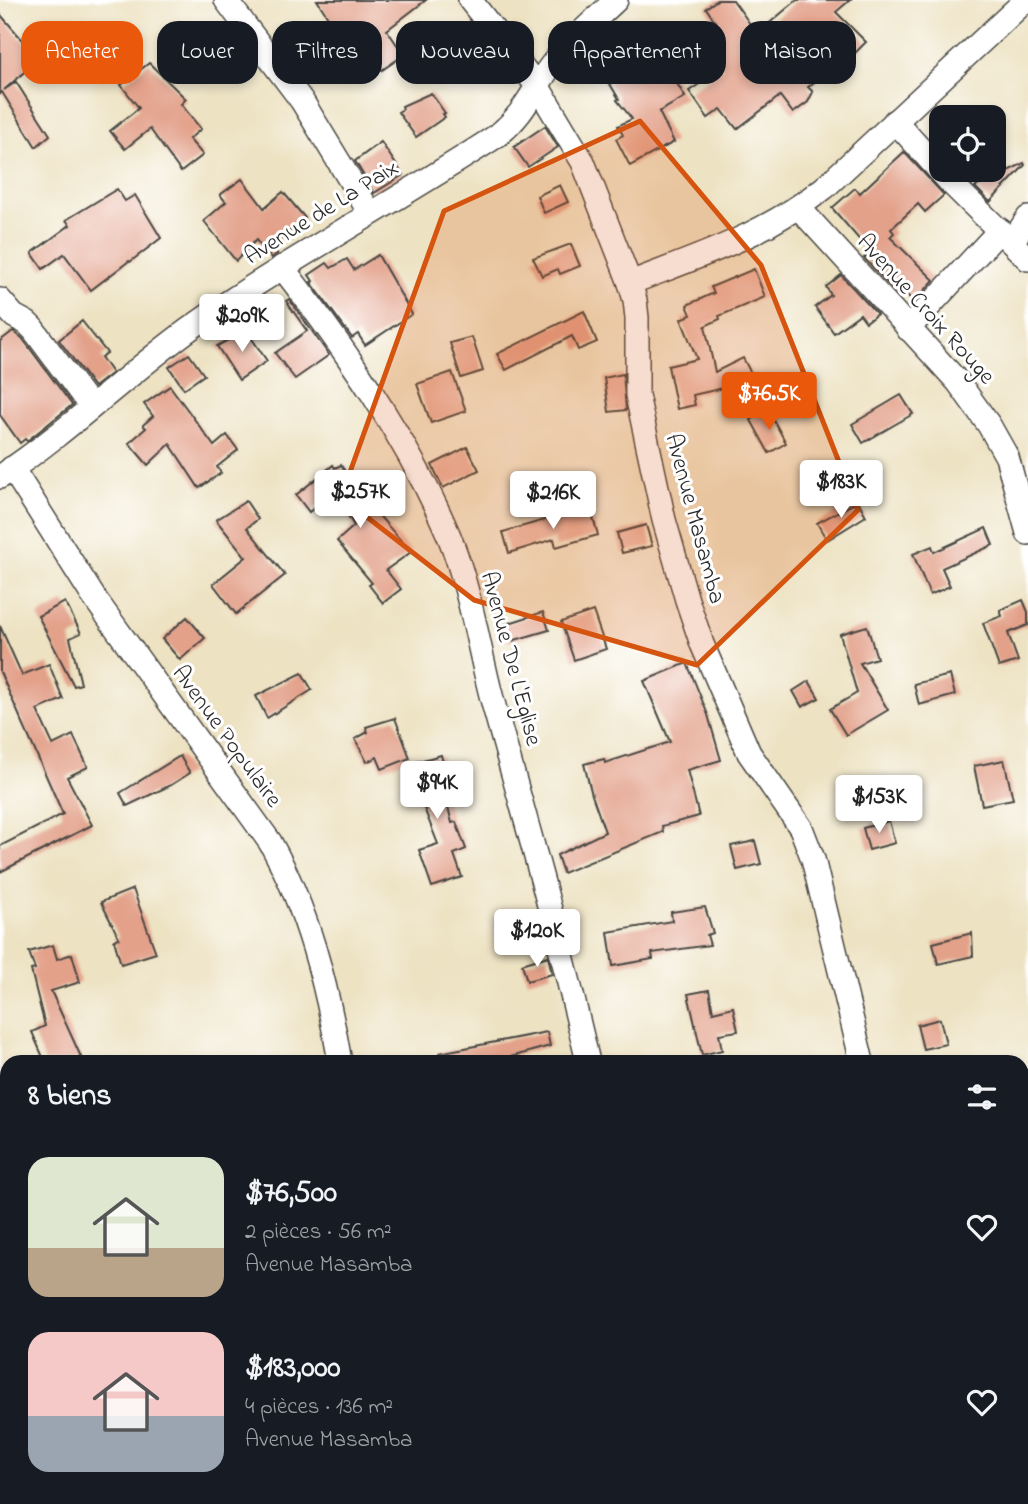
<!DOCTYPE html>
<html lang="fr">
<head>
<meta charset="utf-8">
<style>
  :root { --surface:#171b24; --page:#242831; --text:#f1f3f6; --muted:#9ea1a6; --accent:#ea580c }
  body { margin:0; font-family:"Indie Flower",sans-serif; background:var(--page); color:var(--text); height:100vh; display:flex; flex-direction:column; font-size:26px; white-space:nowrap }
  * { box-sizing:border-box; margin:0 }
  p { font-size:23px; color:var(--muted) }
  .icon { flex:none; width:38px; height:38px; fill:none; stroke:currentColor; stroke-width:2; stroke-linecap:round; stroke-linejoin:round }
  .map { position:relative; flex:1; overflow:hidden }
  .side { position:absolute; left:0px; top:1055px; width:1029px; height:450px; display:flex; flex-direction:column; background:var(--surface); border-radius:21px 21px 0 0; box-shadow:0 4px 10px #0003 }
  .side>* { flex:none }
  .hud { position:absolute; left:21px; top:21px; width:987px; height:63px; display:flex; gap:14px }
  .buttons { position:absolute; left:929px; top:105px; display:grid; gap:14px }
  .buttons a { display:grid; place-items:center; width:77px; height:77px; border-radius:14px; background:var(--surface); box-shadow:0 4px 10px #0003; font-size:35px }
  .price { position:absolute; translate:-50% -60px; padding:0 16px; border-radius:7px; background:#fff; color:#222; font-size:23px; line-height:46px; filter:drop-shadow(0 2px 4px #0008) }
  .price::after { content:''; position:absolute; left:50%; top:42px; width:21px; height:16px; margin-left:-10px; background:inherit; clip-path:polygon(0 0,100% 0,50% 100%) }
  .price.active { background:var(--accent); color:#fff }
  ul { padding:0; list-style:none }
  li { display:flex; align-items:center; gap:21px; height:175px; padding:0 28px }
  li span { display:grid; place-items:center; flex:none; width:196px; height:140px; border-radius:21px; color:#555 }
  li>.icon { margin-inline-start:auto }
  span .icon { width:84px; height:84px; fill:#fffc; stroke-width:1 }
  li b { font-size:30px }
  h2 { display:flex; justify-content:space-between; align-items:center; height:84px; padding:0 28px; font-size:30px }
  .tag { padding:0 24px; border-radius:21px; background:var(--surface); box-shadow:0 4px 10px #0003; font-size:24px; line-height:63px }
  .tag.active { background:var(--accent); color:#fff }
  .map>svg:first-child { display:block }
</style>
</head>
<body>
<div class="map">
<svg width="1028" height="1504" viewBox="0 0 1028 1504">
  <rect width="100%" height="100%" fill="#fff"/>
  <filter id="ink" filterUnits="userSpaceOnUse"><feTurbulence type="fractalNoise" baseFrequency=".0143" numOctaves="2"/><feDisplacementMap in="SourceGraphic" scale="14" xChannelSelector="R" yChannelSelector="G"/><feConvolveMatrix kernelMatrix="1 2 1 2 8 2 1 2 1" color-interpolation-filters="sRGB"/></filter>
  <filter id="wash" filterUnits="userSpaceOnUse"><feTurbulence type="fractalNoise" baseFrequency=".00686" numOctaves="4" result="noise"/><feDisplacementMap in="SourceGraphic" scale="28" xChannelSelector="R" yChannelSelector="G"/><feGaussianBlur stdDeviation="1.57" result="paint"/><feColorMatrix in="noise" values="0 0 0 0 0 0 0 0 0 0 0 0 0 0 0 0 0 1.4 0 .05"/><feComposite in="paint" operator="in"/></filter>
  <g filter="url(#wash)">
    <rect width="100%" height="100%" fill="#ede2c2"/>
    <g id="blocks">
      <g fill="#e3a18a">
        <path d="M 317,0 L 426,0 L 387,30 L 404,55 L 382,70 L 364,41 L 334,65 L 322,51 L 340,36 Z"/>
        <path d="M 717,0 L 733,0 L 755,31 L 757,29 L 760,31 L 797,0 L 850,0 L 836,12 L 866,42 L 852,56 L 850,54 L 808,87 L 813,92 L 808,102 L 793,113 L 780,96 L 737,129 L 721,109 L 708,118 L 689,91 L 723,68 L 700,36 L 717,24 L 706,8 Z"/>
        <path d="M 0,14 L 39,59 L 4,90 L 16,82 L 50,135 L 36,147 L 2,92 L 0,94 Z"/>
        <path d="M 656,25 L 666,39 L 678,30 L 689,45 L 665,63 L 685,97 L 659,112 L 674,142 L 630,166 L 616,139 L 623,135 L 618,126 L 632,119 L 617,100 L 619,99 L 607,79 L 639,60 L 629,45 Z"/>
        <path d="M 483,39 L 511,75 L 500,84 L 473,46 Z"/>
        <path d="M 149,63 L 186,99 L 181,104 L 201,129 L 189,139 L 203,155 L 181,172 L 150,129 L 125,149 L 110,131 L 139,108 L 121,85 Z"/>
        <path d="M 431,93 L 445,113 L 443,114 L 445,117 L 416,137 L 398,112 L 403,109 L 402,106 Z"/>
        <path d="M 545,126 L 558,147 L 528,167 L 514,147 Z"/>
        <path d="M 381,142 L 403,175 L 374,193 L 355,161 Z"/>
        <path d="M 904,152 L 944,195 L 925,212 L 918,204 L 891,229 L 894,233 L 890,237 L 934,280 L 914,302 L 905,293 L 900,297 L 864,258 L 871,253 L 832,208 L 855,188 L 860,193 Z"/>
        <path d="M 1024,163 L 1025,165 L 990,202 L 975,187 Z"/>
        <path d="M 242,179 L 264,208 L 283,192 L 305,218 L 276,243 L 277,254 L 271,258 L 256,240 L 236,261 L 204,221 L 226,202 L 220,195 Z"/>
        <path d="M 560,185 L 568,202 L 544,213 L 537,196 Z"/>
        <path d="M 117,189 L 125,201 L 135,195 L 161,238 L 130,262 L 129,261 L 91,290 L 64,254 L 43,269 L 32,253 L 70,225 L 66,220 Z"/>
        <path d="M 571,244 L 580,266 L 560,274 L 558,269 L 542,276 L 533,258 Z"/>
        <path d="M 378,255 L 412,314 L 365,345 L 358,334 L 352,338 L 311,282 L 313,281 L 309,275 L 327,263 L 331,268 L 347,259 L 354,270 Z"/>
        <path d="M 754,269 L 765,297 L 719,316 L 720,319 L 705,326 L 715,372 L 743,358 L 754,379 L 752,381 L 757,391 L 742,403 L 734,390 L 730,392 L 728,387 L 693,395 L 695,405 L 677,409 L 668,366 L 697,359 L 681,319 L 691,315 L 687,305 L 714,293 L 711,287 Z"/>
        <path d="M 841,275 L 877,314 L 866,322 L 860,314 L 834,333 L 815,307 L 831,295 L 826,287 Z"/>
        <path d="M 289,299 L 329,355 L 295,379 L 275,353 L 307,331 L 286,301 Z"/>
        <path d="M 584,311 L 597,342 L 578,350 L 572,336 L 506,370 L 497,354 Z"/>
        <path d="M 82,321 L 107,353 L 101,357 L 112,373 L 94,387 L 59,340 Z"/>
        <path d="M 246,330 L 267,361 L 239,380 L 217,346 Z"/>
        <path d="M 13,331 L 22,338 L 72,405 L 27,441 L 25,439 L 20,443 L 0,415 L 0,341 Z"/>
        <path d="M 472,337 L 483,371 L 461,378 L 450,343 Z"/>
        <path d="M 189,354 L 204,375 L 184,389 L 169,367 Z"/>
        <path d="M 452,372 L 466,411 L 431,423 L 417,384 Z"/>
        <path d="M 623,374 L 626,410 L 609,412 L 604,378 Z"/>
        <path d="M 170,386 L 214,446 L 227,435 L 238,450 L 217,467 L 221,473 L 199,488 L 170,444 L 148,465 L 129,443 L 146,428 L 143,425 L 153,416 L 144,404 Z"/>
        <path d="M 901,395 L 913,414 L 863,443 L 852,424 Z"/>
        <path d="M 768,410 L 786,443 L 769,453 L 751,420 Z"/>
        <path d="M 467,447 L 479,470 L 443,488 L 432,465 Z"/>
        <path d="M 333,465 L 335,468 L 341,465 L 349,478 L 352,473 L 367,502 L 411,552 L 386,570 L 401,589 L 383,603 L 369,585 L 372,583 L 337,541 L 354,526 L 335,492 L 309,512 L 296,495 Z"/>
        <path d="M 246,501 L 258,519 L 247,528 L 285,575 L 236,614 L 213,584 L 246,557 L 216,520 Z"/>
        <path d="M 858,501 L 866,516 L 827,540 L 817,523 Z"/>
        <path d="M 590,507 L 598,535 L 556,547 L 554,539 L 509,553 L 503,532 Z"/>
        <path d="M 646,525 L 652,546 L 622,553 L 617,533 Z"/>
        <path d="M 986,528 L 993,545 L 942,568 L 950,586 L 930,595 L 913,554 L 932,546 L 934,552 Z"/>
        <path d="M 1023,600 L 1028,612 L 1028,625 L 1008,633 L 1018,661 L 999,667 L 983,623 L 1002,616 L 1000,610 Z"/>
        <path d="M 65,602 L 81,633 L 70,638 L 81,684 L 74,686 L 38,616 Z"/>
        <path d="M 593,611 L 606,649 L 574,660 L 561,622 Z"/>
        <path d="M 543,612 L 549,630 L 508,642 L 503,625 Z"/>
        <path d="M 187,617 L 205,638 L 180,660 L 162,639 Z"/>
        <path d="M 0,626 L 22,675 L 49,664 L 63,699 L 37,710 L 53,745 L 73,735 L 88,767 L 67,777 L 92,825 L 0,872 L 0,846 L 63,814 L 0,672 Z"/>
        <path d="M 867,626 L 877,658 L 860,663 L 888,710 L 846,735 L 830,709 L 857,693 L 840,634 Z"/>
        <path d="M 687,663 L 708,715 L 721,760 L 687,770 L 699,816 L 662,826 L 663,832 L 563,873 L 557,855 L 605,832 L 592,795 L 584,764 L 604,759 L 605,763 L 670,742 L 644,681 Z"/>
        <path d="M 302,673 L 312,690 L 267,718 L 256,696 Z"/>
        <path d="M 950,675 L 955,695 L 919,705 L 914,684 Z"/>
        <path d="M 809,681 L 819,698 L 802,707 L 793,691 Z"/>
        <path d="M 395,718 L 410,758 L 382,769 L 377,757 L 367,762 L 355,739 L 368,732 L 366,727 Z"/>
        <path d="M 441,755 L 447,777 L 441,779 L 452,823 L 456,822 L 466,849 L 454,854 L 462,877 L 432,887 L 419,850 L 438,844 L 422,803 L 419,804 L 408,764 Z"/>
        <path d="M 180,756 L 190,773 L 171,785 L 127,806 L 120,793 Z"/>
        <path d="M 1004,760 L 1013,799 L 982,805 L 974,766 Z"/>
        <path d="M 889,821 L 895,843 L 869,850 L 863,828 Z"/>
        <path d="M 755,841 L 761,864 L 737,870 L 731,846 Z"/>
        <path d="M 133,889 L 156,953 L 121,964 L 114,940 L 119,938 L 101,902 Z"/>
        <path d="M 705,907 L 713,933 L 707,935 L 710,945 L 652,953 L 653,959 L 613,966 L 608,932 L 672,921 L 671,912 Z"/>
        <path d="M 972,933 L 973,956 L 938,964 L 933,943 Z"/>
        <path d="M 53,945 L 57,959 L 72,954 L 80,982 L 51,991 L 81,1057 L 68,1062 L 45,1062 L 32,1032 L 45,1026 L 31,970 L 35,969 L 29,952 Z"/>
        <path d="M 548,956 L 552,974 L 527,981 L 522,964 Z"/>
        <path d="M 709,990 L 713,1012 L 733,1007 L 738,1031 L 719,1034 L 722,1050 L 702,1055 L 688,994 Z"/>
        <path d="M 940,1019 L 946,1044 L 923,1049 L 917,1025 Z"/>
        <path d="M 547,1032 L 550,1046 L 503,1059 L 503,1062 L 440,1062 L 439,1053 Z"/>
      </g>
    </g>
  </g>
  <g filter="url(#ink)">
    <use href="#blocks" fill-opacity="0" stroke="#484642" stroke-width="2"/>
    <g fill="none" stroke-linecap="round" stroke-linejoin="round">
      <defs>
        <g id="street">
          <path d="M 226,0 L 302,101 L 370,213"/>
          <path d="M 470,0 L 538,87 L 583,162 L 630,283 L 635,300 L 637,318 L 637,395 L 664,520 L 687,600 L 702,644 L 749,753 L 801,828 L 813,859 L 862,1062"/>
          <path d="M 895,121 L 949,181 L 1028,259"/>
          <path d="M 799,208 L 958,382 L 989,425 L 1007,457 L 1028,533"/>
          <path d="M 1012,242 L 1028,218"/>
          <path d="M 282,267 C 346,350 408,440 449,536 C 470,588 478,646 492,699 C 526,820 560,940 588,1062"/>
          <path d="M 630,283 C 702,255 763,236 824,188 L 1026,0"/>
          <path d="M 0,300 L 14,316 L 27,323 L 33,329 L 91,407"/>
          <path d="M 908,329 L 1000,230"/>
          <path d="M 12,468 L 93,596 L 270,842 C 308,910 327,986 340,1062"/>
          <path d="M 0,477 C 66,433 124,377 188,330 C 288,259 396,202 498,135 C 523,115 530,96 547,71 C 566,44 593,22 616,0"/>
          <path d="M 0,1138 L 7,1150"/>
          <path d="M 1022,1397 L 1028,1444"/>
          <path d="M 0,1453 L 7,1492"/>
          <path d="M 227,1498 L 231,1504"/>
          <path d="M 646,1498 L 646,1504"/>
          <path d="M 837,1504 L 837,1498"/>
        </g>
        <g id="secondary">
          <path d="M 1022,1347 L 1028,1346"/>
          <path d="M 0,1426 L 7,1425"/>
        </g>
      </defs>
      <use href="#street" stroke="#484642" stroke-width="26"/>
      <use href="#secondary" stroke="#484642" stroke-width="35"/>
      <use href="#street" stroke="#fff" stroke-width="23"/>
      <use href="#secondary" stroke="#fde5c5" stroke-width="32"/>
    </g>
  </g>
  <path fill="#d5540f" fill-opacity="0.2" stroke="#d5540f" stroke-width="5" stroke-linejoin="round" d="M 640,121 L 761,265 L 858,510 L 697,665 L 474,600 L 341,497 L 444,211 Z"/>
  <g text-anchor="middle" dominant-baseline="central" stroke-width="6" stroke-linejoin="round" paint-order="stroke">
    <g font-size="24" fill="#2b2b2b" stroke="#fff">
      <text transform="translate(322 213) rotate(-32)">Avenue de La Paix</text>
      <text transform="translate(925 310) rotate(48)">Avenue Croix Rouge</text>
      <text transform="translate(694 519) rotate(75)">Avenue Masamba</text>
      <text transform="translate(510 659) rotate(75)">Avenue De L'Eglise</text>
      <text transform="translate(226 737) rotate(54)">Avenue Populaire</text>
    </g>
  </g>
</svg>
<div class="buttons">
<a><svg class="icon" aria-label="locate" viewBox="0 0 24 24"><circle cx="12" cy="12" r="6"/><path d="M12 2v4M12 18v4M2 12h4M18 12h4"/></svg></a>
</div>
<b class="price" style="left:242px;top:354px">$209K</b>
<b class="price active" style="left:769px;top:432px">$76.5K</b>
<b class="price" style="left:841px;top:520px">$183K</b>
<b class="price" style="left:360px;top:530px">$257K</b>
<b class="price" style="left:553px;top:531px">$216K</b>
<b class="price" style="left:437px;top:821px">$94K</b>
<b class="price" style="left:879px;top:835px">$153K</b>
<b class="price" style="left:537px;top:969px">$120K</b>
<div class="hud">
<a class="tag active">Acheter</a>
<a class="tag">Louer</a>
<a class="tag">Filtres</a>
<a class="tag">Nouveau</a>
<a class="tag">Appartement</a>
<a class="tag">Maison</a>
</div>
<section class="side">
<h2>8 biens<svg class="icon" aria-label="filters" viewBox="0 0 24 24"><path d="M4 7h16M4 17h16"/><circle cx="9" cy="7" r="2"/><circle cx="15" cy="17" r="2"/></svg></h2>
<ul>
<li><span style="background:linear-gradient(#dfe7d0 65%,#b9a48a 0)"><svg class="icon" aria-label="home" viewBox="0 0 24 24"><path d="M3 11l9-7 9 7M6 9v11h12V9"/></svg></span><div><b>$76,500</b><p>2 pièces · 56 m²</p><p>Avenue Masamba</p></div><svg class="icon" aria-label="heart" viewBox="0 0 24 24"><path d="M12 20l-8-8c-3-5 5-10 8-4 3-6 11-1 8 4z"/></svg></li>
<li><span style="background:linear-gradient(#f6c9c9 60%,#9aa5b1 0)"><svg class="icon" aria-label="home" viewBox="0 0 24 24"><path d="M3 11l9-7 9 7M6 9v11h12V9"/></svg></span><div><b>$183,000</b><p>4 pièces · 136 m²</p><p>Avenue Masamba</p></div><svg class="icon" aria-label="heart" viewBox="0 0 24 24"><path d="M12 20l-8-8c-3-5 5-10 8-4 3-6 11-1 8 4z"/></svg></li>
</ul>
</section>
</div>
</body>
</html>
